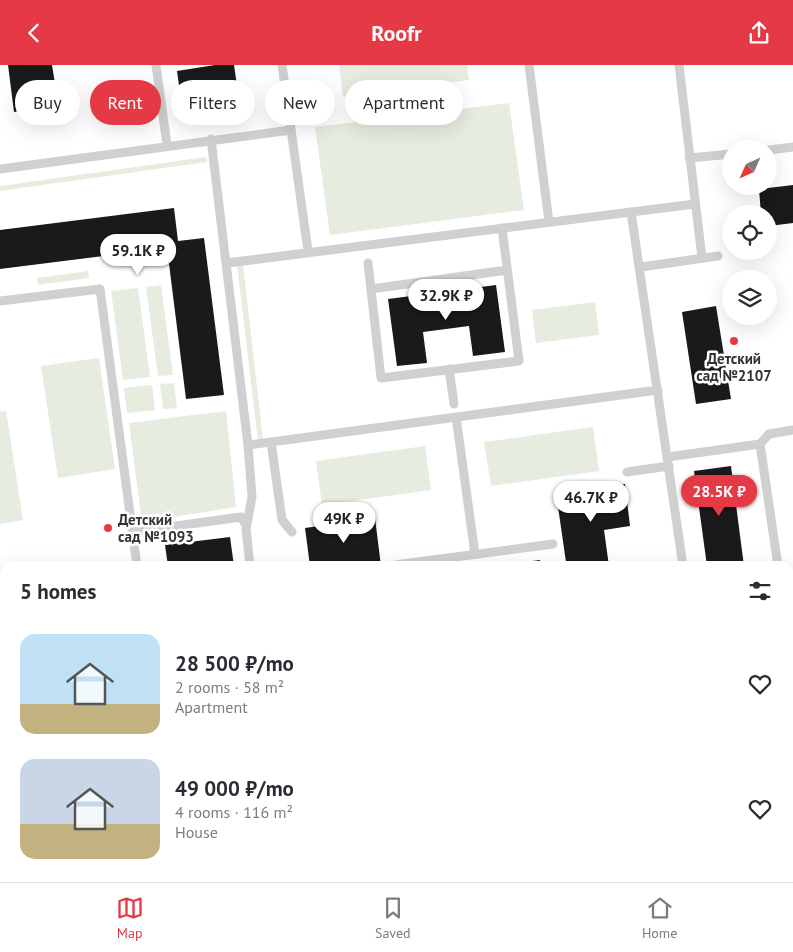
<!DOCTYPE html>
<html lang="en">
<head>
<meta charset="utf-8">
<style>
  :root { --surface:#fff; --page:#f2f2f3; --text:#2b2b33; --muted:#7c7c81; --line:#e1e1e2; --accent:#e63946 }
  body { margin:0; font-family:"PT Sans",sans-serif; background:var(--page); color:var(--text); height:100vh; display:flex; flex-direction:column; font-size:19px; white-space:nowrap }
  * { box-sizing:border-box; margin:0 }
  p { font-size:16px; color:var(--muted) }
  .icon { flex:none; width:28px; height:28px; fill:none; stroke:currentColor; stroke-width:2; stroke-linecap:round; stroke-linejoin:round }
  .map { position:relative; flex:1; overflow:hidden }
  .side { position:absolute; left:0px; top:496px; width:794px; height:321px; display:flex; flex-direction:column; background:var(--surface); border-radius:15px 15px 0 0; box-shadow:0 5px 20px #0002 }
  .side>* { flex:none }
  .hud { position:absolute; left:15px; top:15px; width:500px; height:45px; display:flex; gap:10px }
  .needle { width:32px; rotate:225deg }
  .fabs { position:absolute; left:722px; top:75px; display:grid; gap:10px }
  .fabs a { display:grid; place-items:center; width:55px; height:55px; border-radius:50%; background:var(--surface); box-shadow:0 5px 20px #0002; font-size:25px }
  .price { position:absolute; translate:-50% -42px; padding:0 11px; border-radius:18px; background:#fff; color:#222; font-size:16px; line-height:32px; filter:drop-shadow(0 1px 2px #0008) }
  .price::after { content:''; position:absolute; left:50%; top:30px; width:15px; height:11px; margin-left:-8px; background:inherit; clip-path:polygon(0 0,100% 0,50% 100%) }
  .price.on { background:var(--accent); color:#fff }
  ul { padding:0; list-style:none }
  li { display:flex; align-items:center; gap:15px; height:125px; padding:0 20px }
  li span { display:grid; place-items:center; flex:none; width:140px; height:100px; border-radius:15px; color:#555 }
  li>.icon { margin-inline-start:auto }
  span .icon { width:60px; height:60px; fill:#fffc; stroke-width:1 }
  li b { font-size:21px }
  h2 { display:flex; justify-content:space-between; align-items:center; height:60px; padding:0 20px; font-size:21px }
  .tag { padding:0 18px; border-radius:22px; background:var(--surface); box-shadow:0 5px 20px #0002; font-size:18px; line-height:45px }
  .tag.on { background:var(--accent); color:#fff }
  header { display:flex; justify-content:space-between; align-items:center; height:65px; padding:0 20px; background:var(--accent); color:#fff; font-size:22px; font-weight:700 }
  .dock { display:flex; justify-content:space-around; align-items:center; height:70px; border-top:1px solid var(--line); background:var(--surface); font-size:14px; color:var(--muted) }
  .dock a { display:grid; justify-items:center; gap:2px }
  .dock .on { color:var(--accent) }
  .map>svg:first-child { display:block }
</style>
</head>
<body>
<header><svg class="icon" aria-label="back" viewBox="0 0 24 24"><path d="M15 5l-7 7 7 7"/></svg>Roofr<svg class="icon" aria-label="share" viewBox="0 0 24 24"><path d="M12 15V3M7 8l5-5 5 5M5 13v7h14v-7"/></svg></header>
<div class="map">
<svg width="793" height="817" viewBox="0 0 793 817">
  <rect width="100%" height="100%" fill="#fff"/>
  <g fill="#e6ecdf">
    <path d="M 339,0 L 467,0 L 469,15 L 343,32 Z"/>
    <path d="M 509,38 L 524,145 L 330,170 L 315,62 Z"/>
    <path d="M 206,92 L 207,97 L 0,126 L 0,121 Z"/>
    <path d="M 243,199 L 263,375 L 258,376 L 237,200 Z"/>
    <path d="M 88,206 L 89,213 L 38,220 L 37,213 Z"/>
    <path d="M 161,220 L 173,310 L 158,311 L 146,222 Z"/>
    <path d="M 138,223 L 150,312 L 123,315 L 111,226 Z"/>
    <path d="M 595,237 L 599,270 L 536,278 L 532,245 Z"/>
    <path d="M 99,293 L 115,404 L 58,413 L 41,301 Z"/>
    <path d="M 174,318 L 177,343 L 163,344 L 160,319 Z"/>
    <path d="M 152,320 L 155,345 L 127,348 L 124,323 Z"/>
    <path d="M 6,346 L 23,455 L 0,459 L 0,347 Z"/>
    <path d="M 226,346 L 236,442 L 142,457 L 129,358 Z"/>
    <path d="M 593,362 L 599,406 L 491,421 L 484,377 Z"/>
    <path d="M 425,381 L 431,425 L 322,440 L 316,396 Z"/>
    <path d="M 205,812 L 436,812 L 436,813 L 401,817 L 172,817 Z"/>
  </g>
  <g fill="#1a1a1a">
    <path d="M 8,0 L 52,0 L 58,37 L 35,40 L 36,44 L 14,47 Z"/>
    <path d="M 215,0 L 234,0 L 241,48 L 184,57 L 177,6 Z"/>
    <path d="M 793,120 L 793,158 L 769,161 L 769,149 L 761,149 L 759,124 Z"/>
    <path d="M 174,143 L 178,176 L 204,173 L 224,330 L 186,334 L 167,183 L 0,204 L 0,165 Z"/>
    <path d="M 496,220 L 505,287 L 473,291 L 469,261 L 423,267 L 427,298 L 397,301 L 388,234 Z"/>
    <path d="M 716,241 L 731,334 L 696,339 L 682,247 Z"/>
    <path d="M 731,401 L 744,501 L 707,501 L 694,406 Z"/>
    <path d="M 625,419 L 630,461 L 604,465 L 609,501 L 547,501 L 566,497 L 556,428 Z"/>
    <path d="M 375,453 L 381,501 L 310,501 L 305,463 Z"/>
    <path d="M 230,472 L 234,501 L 168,501 L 165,480 Z"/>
    <path d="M 540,495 L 541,501 L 503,501 L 503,500 Z"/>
    <path d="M 793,544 L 793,584 L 789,585 L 789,545 Z"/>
    <path d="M 5,634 L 5,676 L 0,677 L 0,635 Z"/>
    <path d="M 789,806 L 793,806 L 793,817 L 734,817 L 734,814 L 747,812 L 789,812 Z"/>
  </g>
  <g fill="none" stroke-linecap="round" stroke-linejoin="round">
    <g stroke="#d0d0d0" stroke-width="9">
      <path d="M 156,0 L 167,80"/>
      <path d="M 282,0 L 308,186"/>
      <path d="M 529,0 L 549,157"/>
      <path d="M 679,0 L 702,193"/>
      <path d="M 211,74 L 248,380 L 252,432 L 246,464 L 250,501"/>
      <path d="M 769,85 L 793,82"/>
      <path d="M 689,93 L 731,89"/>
      <path d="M 0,104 L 291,65"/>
      <path d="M 631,147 L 683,501"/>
      <path d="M 227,198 L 695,139"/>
      <path d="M 368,198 L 381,313 L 519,296 L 502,163"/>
      <path d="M 641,202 L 718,191"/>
      <path d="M 371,224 L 507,205"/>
      <path d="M 0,236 L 100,224 L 137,501"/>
      <path d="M 449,304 L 454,339"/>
      <path d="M 456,352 L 475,489"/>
      <path d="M 271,377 L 282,455 L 292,467"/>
      <path d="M 760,379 L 778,501"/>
      <path d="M 248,380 L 658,325"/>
      <path d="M 668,392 L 760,379 L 769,369 L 793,365"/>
      <path d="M 627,407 L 669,401"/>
      <path d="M 132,467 L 241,452 L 246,460"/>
      <path d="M 395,500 L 553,479"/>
      <path d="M 789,517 L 793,516"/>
      <path d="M 0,602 L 5,601"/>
      <path d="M 646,812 L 646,817"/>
      <path d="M 726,812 L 727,817"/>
    </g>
    <g stroke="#d0d0d0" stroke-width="22">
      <path d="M 789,615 L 793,615"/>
      <path d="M 0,721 L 5,721"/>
      <path d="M 789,778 L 793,777"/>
      <path d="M 488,817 L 523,812"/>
    </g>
    <g stroke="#ababab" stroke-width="28">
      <path d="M 789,677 L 793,676"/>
      <path d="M 789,713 L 793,712"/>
      <path d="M 0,781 L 5,780"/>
      <path d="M 4,817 L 38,812"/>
    </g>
  </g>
  <g fill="#e63946" stroke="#fff" stroke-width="2">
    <circle cx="734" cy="276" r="5"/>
    <circle cx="108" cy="463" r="5"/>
  </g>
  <g text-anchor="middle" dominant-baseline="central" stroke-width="5" stroke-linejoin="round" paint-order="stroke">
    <g font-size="15" font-weight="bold" fill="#333" stroke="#fff">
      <text x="734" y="293">Детский<tspan x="734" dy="17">сад №2107</tspan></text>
      <text x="118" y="454" text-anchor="start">Детский<tspan x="118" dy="17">сад №1093</tspan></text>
    </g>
  </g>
</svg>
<div class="fabs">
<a><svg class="needle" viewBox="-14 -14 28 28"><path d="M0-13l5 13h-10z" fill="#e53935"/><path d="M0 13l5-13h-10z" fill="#7c7c81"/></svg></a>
<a><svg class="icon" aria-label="locate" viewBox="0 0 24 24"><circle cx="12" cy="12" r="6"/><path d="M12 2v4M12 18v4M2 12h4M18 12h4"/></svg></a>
<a><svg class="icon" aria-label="layers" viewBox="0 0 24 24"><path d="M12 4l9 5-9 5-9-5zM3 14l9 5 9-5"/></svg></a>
</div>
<b class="price" style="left:138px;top:211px">59.1K ₽</b>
<b class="price" style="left:446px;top:256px">32.9K ₽</b>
<b class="price on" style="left:719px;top:452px">28.5K ₽</b>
<b class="price" style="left:591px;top:458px">46.7K ₽</b>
<b class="price" style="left:344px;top:479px">49K ₽</b>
<div class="hud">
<a class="tag">Buy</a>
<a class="tag on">Rent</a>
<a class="tag">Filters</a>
<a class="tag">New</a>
<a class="tag">Apartment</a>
</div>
<section class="side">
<h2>5 homes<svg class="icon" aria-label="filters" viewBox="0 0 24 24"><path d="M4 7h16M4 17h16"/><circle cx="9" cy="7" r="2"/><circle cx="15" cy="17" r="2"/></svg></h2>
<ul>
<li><span style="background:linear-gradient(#bfe0f5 70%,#c2b280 0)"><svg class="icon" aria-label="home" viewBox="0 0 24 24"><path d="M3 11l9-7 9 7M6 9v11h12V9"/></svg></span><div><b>28 500 ₽/mo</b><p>2 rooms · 58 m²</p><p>Apartment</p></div><svg class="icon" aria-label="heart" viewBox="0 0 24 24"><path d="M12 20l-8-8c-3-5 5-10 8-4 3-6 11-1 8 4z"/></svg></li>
<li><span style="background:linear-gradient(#c9d6e8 65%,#c2b280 0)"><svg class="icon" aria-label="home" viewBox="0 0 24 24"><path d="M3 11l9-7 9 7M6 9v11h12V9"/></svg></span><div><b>49 000 ₽/mo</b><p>4 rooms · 116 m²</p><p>House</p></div><svg class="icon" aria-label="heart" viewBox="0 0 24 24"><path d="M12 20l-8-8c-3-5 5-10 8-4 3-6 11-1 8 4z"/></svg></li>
</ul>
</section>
</div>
<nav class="dock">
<a class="on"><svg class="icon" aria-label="map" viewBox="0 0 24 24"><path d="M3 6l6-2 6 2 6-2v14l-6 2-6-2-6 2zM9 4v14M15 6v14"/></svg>Map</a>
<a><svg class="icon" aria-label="saved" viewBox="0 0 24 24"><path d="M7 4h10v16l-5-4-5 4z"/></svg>Saved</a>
<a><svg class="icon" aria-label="home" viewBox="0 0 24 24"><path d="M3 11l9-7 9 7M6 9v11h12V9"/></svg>Home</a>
</nav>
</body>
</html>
